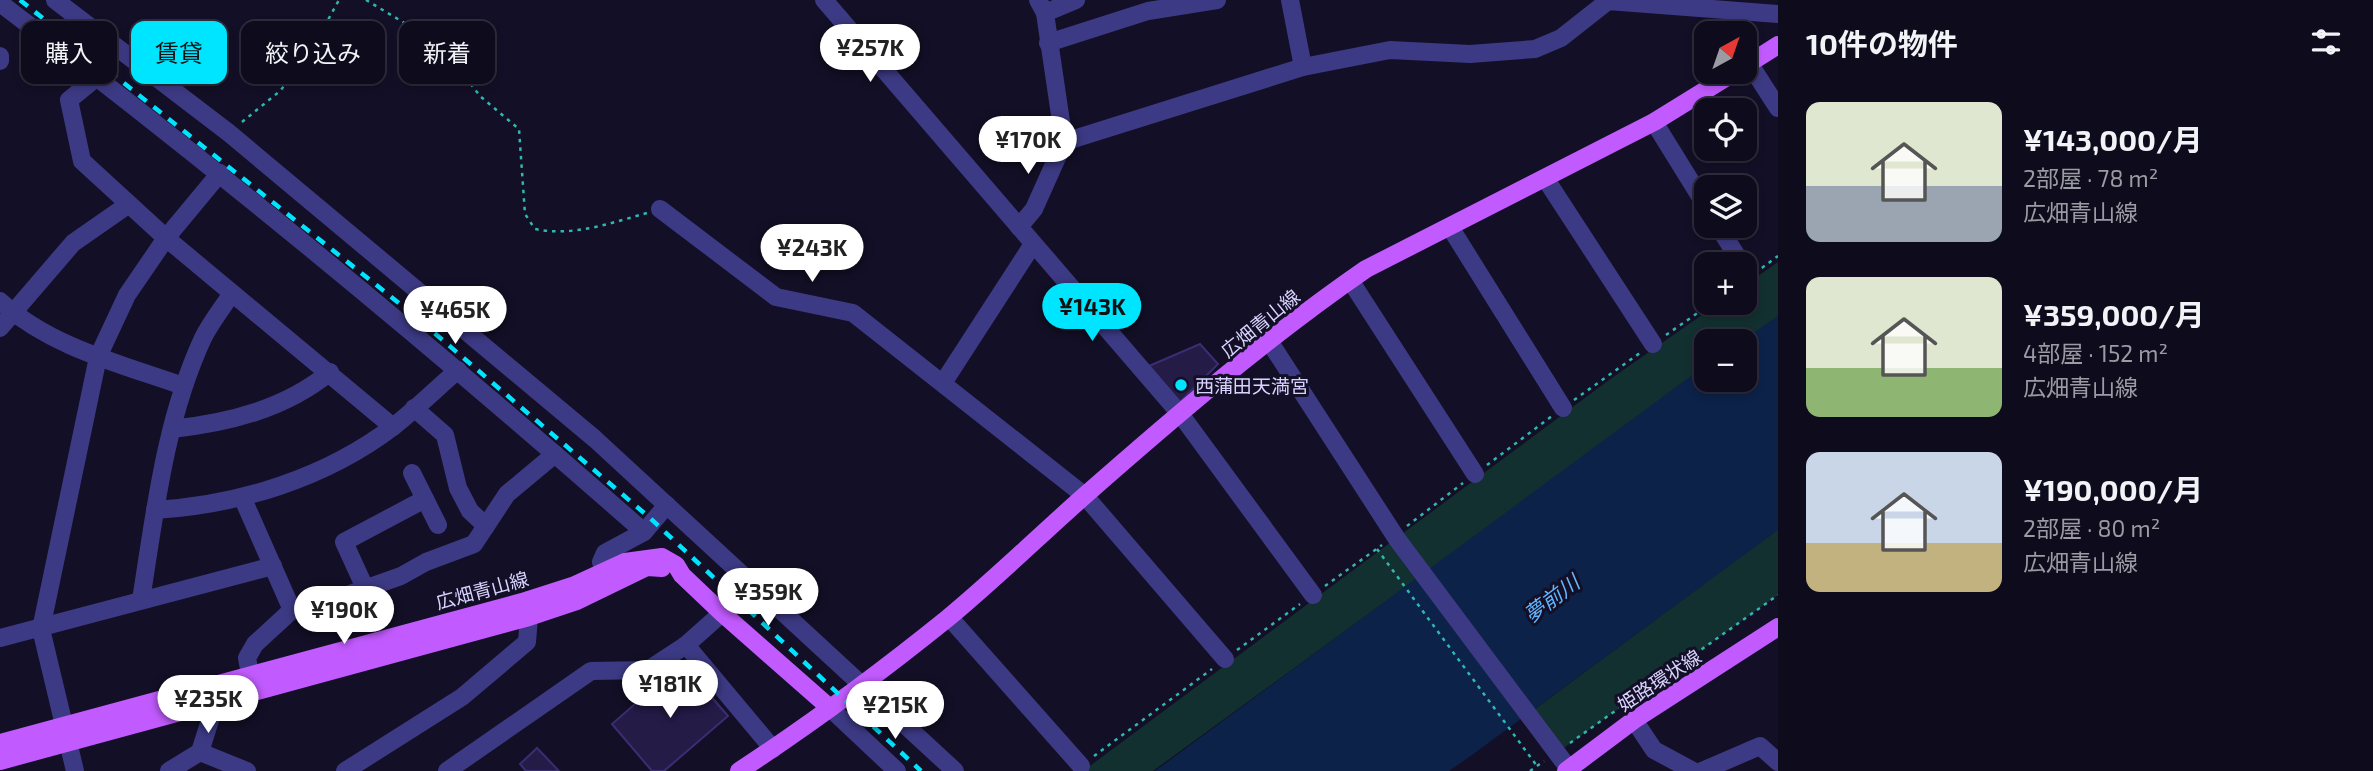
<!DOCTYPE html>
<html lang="ja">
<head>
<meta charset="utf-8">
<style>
  :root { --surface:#0e0b1c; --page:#1c1929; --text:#f1f3f6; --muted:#9b9ba3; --line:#2e2b3b; --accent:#00e5ff }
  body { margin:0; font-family:"Exo 2","Noto Sans JP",sans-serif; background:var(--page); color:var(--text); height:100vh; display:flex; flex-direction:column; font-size:26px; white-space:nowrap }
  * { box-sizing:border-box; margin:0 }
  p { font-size:23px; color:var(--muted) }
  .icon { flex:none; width:38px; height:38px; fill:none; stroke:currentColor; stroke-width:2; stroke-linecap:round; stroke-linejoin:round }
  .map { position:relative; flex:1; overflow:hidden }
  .side { display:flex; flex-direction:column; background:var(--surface); width:595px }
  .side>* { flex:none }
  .banner { position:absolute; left:21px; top:21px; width:665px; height:63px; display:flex; gap:14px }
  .needle { width:46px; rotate:40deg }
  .fabs { position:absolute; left:1694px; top:21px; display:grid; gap:14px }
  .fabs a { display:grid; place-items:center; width:63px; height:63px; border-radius:14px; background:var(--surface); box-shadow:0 4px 10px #0003,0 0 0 2px var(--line); font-size:35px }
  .price { position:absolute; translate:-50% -60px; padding:0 16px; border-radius:24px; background:#fff; color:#222; font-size:23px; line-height:46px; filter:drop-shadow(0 2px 4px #0008) }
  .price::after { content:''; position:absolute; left:50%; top:42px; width:21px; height:16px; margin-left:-10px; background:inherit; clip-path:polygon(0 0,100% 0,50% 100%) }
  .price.selected { background:var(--accent); color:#111 }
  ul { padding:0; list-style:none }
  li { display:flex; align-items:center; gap:21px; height:175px; padding:0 28px }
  li span { display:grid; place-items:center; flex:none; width:196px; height:140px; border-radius:14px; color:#555 }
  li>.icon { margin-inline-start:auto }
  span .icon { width:84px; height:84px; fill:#fffc; stroke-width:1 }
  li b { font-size:30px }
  h2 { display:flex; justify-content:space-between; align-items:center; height:84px; padding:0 28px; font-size:30px }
  .tag { padding:0 24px; border-radius:14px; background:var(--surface); box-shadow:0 4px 10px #0003,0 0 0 2px var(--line); font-size:24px; line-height:63px }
  .tag.selected { background:var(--accent); color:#111 }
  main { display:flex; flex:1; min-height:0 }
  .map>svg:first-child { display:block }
</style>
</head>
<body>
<main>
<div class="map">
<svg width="1778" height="771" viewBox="0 0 1778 771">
  <rect width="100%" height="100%" fill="#130f26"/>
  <g fill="#12302f">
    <path d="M 1778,262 L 1778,318 L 1744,341 L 1706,341 L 1706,368 L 1153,771 L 1083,771 L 1609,380 L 1719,303 L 1745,303 L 1745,285 Z"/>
    <path d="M 1778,529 L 1778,595 L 1561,750 L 1535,709 Z"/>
  </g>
  <path fill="#0c2248" d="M 1778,316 L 1778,530 L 1472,755 L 1449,771 L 1155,771 L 1706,365 L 1706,380 L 1745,380 L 1745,341 L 1741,341 Z"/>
  <g fill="#241b47" stroke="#3b2d73" stroke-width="2">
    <path d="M 1200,344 L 1218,364 L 1179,403 L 1149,366 Z"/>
    <path d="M 682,663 L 728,716 L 664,771 L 652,771 L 612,724 Z"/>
    <path d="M 537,748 L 559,771 L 526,771 L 520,764 Z"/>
  </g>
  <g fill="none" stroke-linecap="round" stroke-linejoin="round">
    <g stroke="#2fb8b0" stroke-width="2.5" stroke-dasharray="3.5 5" stroke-linecap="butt">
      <path d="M 366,0 L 438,43 L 481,97 L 519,129 L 525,214 L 535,229 C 572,237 611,223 647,213"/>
      <path d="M 242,122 L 280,91 L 308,56 L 339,0"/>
      <path d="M 1755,273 L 1778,256"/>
      <path d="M 1666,335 L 1712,303"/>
      <path d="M 1574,400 L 1640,353"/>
      <path d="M 1487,465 L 1552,416"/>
      <path d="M 1407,526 L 1463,483"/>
      <path d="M 1377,549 L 1537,766"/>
      <path d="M 1325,586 L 1382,545"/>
      <path d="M 1237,650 L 1300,604"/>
      <path d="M 1570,743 L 1778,595"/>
      <path d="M 1094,756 L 1212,669"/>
      <path d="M 1530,771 L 1544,761"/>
    </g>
    <g stroke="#3d3a85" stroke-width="18">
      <path d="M 55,0 L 229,133 L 595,439 L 955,771"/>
      <path d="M 824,0 L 1181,415 L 1313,595"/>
      <path d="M 1290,0 L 1303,67"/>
      <path d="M 0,3 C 221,171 435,348 644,532"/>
      <path d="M 1045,13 L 1076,0"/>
      <path d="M 1048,43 L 1148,11 L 1217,0"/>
      <path d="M 0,56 L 0,61"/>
      <path d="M 1749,63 L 1778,108"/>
      <path d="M 97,77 L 69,100 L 82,161 L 166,238 L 393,427"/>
      <path d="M 1654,122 L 1706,206"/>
      <path d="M 1064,142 L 1303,67 L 1390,50 L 1470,54 L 1535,49 L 1561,38 L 1608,1 L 1778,14"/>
      <path d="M 1545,178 L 1653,344"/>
      <path d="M 660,209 L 776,297 L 853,313 L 1085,496 L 1225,659"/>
      <path d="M 1718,226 L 1742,264"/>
      <path d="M 1019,227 L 1034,209 L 1064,142 L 1045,13 L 1038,0"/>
      <path d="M 1450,227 L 1563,408"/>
      <path d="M 1350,280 L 1475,474"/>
      <path d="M 0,301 C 50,347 121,364 183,386"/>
      <path d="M 0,328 L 73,243 L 129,204"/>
      <path d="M 1269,341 L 1397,539 L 1569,769"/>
      <path d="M 943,383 L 1033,244"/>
      <path d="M 414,408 L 445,435 L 458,488 L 470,511 L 486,526"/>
      <path d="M 172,429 C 228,423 285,409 330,372"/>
      <path d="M 412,473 L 438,525"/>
      <path d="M 243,499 L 292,610"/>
      <path d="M 155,510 C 239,505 326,478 394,426 C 416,409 437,388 458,370"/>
      <path d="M 605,570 L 601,562 L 605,553 L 644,532 L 667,505"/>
      <path d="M 365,588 L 344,542 L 425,499"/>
      <path d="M 141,600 C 155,512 165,420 203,338 C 211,322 223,307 232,293"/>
      <path d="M 949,617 L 1081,766"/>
      <path d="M 0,638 L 273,566"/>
      <path d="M 686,645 L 773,749"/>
      <path d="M 250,674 L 247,658 L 255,644 L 292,610 L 336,599 L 401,576 L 426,562 L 474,544 L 507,494 L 555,454"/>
      <path d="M 830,708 L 897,771"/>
      <path d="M 1634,720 L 1654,750 L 1693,771"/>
      <path d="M 200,752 L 211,717 L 206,702"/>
      <path d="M 75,771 L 41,629 L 98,357 L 127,295 L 166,238 L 220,173"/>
      <path d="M 169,771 L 200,752 L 247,771"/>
      <path d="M 345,771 L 462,697 L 527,642 L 529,617"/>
      <path d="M 447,771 L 591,671 L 648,670 L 686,645 L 722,613"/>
      <path d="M 1702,771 L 1760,746 L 1778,762"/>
    </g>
    <g stroke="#c25bff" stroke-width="18">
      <path d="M 1745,66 L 1778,45"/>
      <path d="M 0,743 L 522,602 L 575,585 L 625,562 L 662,557 L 676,565 L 682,575 L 722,613 L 830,708"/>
      <path d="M 0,761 L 529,617 L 577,601 L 647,567 L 662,568"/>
      <path d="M 739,771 C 811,724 881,672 948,618 C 994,580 1037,538 1082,498 C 1173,418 1266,338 1366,269 L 1654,122 L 1735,72"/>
      <path d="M 1566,771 L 1634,720 L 1778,627"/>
    </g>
    <path stroke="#00e5ff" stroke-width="4.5" stroke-dasharray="10 9" stroke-linecap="butt" d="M 20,0 L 410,312 L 650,518 L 921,771"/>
  </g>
  <circle fill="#00e5ff" stroke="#130f26" stroke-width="2.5" cx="1181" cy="385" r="7"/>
  <g text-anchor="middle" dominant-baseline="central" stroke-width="6" stroke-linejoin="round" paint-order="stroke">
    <g font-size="19" fill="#d9d4ff" stroke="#130f26">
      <text transform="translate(1260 323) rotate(-39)">広畑青山線</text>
      <text transform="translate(482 590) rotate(-15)">広畑青山線</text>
      <text transform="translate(1659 680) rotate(-33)">姫路環状線</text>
    </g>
    <g font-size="19" fill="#d9d4ff" stroke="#130f26" text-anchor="start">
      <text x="1195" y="385">西蒲田天満宮</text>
    </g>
    <g font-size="21" font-style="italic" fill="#62b6ff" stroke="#130f26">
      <text transform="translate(1551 598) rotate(-37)">夢前川</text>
    </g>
  </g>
</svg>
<div class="fabs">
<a><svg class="needle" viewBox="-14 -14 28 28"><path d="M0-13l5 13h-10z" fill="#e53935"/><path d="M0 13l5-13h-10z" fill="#9b9ba3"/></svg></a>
<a><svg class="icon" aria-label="locate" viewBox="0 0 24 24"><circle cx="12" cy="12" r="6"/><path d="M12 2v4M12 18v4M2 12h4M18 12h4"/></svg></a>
<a><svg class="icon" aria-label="layers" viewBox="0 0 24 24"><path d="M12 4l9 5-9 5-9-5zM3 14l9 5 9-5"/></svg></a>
<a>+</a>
<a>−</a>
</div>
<b class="price" style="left:870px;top:84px">¥257K</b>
<b class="price" style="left:1028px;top:176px">¥170K</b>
<b class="price" style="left:812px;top:284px">¥243K</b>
<b class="price selected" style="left:1092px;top:343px">¥143K</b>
<b class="price" style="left:455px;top:346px">¥465K</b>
<b class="price" style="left:768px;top:628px">¥359K</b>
<b class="price" style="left:344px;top:646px">¥190K</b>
<b class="price" style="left:670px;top:720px">¥181K</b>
<b class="price" style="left:208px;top:735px">¥235K</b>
<b class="price" style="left:895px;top:741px">¥215K</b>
<div class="banner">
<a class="tag">購入</a>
<a class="tag selected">賃貸</a>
<a class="tag">絞り込み</a>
<a class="tag">新着</a>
</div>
</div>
<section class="side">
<h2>10件の物件<svg class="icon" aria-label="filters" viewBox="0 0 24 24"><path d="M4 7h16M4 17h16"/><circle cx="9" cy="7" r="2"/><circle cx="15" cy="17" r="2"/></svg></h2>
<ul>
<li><span style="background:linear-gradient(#dfe7d0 60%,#9aa5b1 0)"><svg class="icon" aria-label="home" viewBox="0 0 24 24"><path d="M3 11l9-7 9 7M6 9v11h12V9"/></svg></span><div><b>¥143,000/月</b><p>2部屋 · 78 m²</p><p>広畑青山線</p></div></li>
<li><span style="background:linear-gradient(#dfe7d0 65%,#8fb573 0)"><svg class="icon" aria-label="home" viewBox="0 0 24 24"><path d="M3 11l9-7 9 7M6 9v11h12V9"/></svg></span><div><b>¥359,000/月</b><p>4部屋 · 152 m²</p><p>広畑青山線</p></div></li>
<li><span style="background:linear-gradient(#c9d6e8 65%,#c2b280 0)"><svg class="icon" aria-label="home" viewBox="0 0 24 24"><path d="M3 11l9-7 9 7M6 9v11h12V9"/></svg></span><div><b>¥190,000/月</b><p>2部屋 · 80 m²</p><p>広畑青山線</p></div></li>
</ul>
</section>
</main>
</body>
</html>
